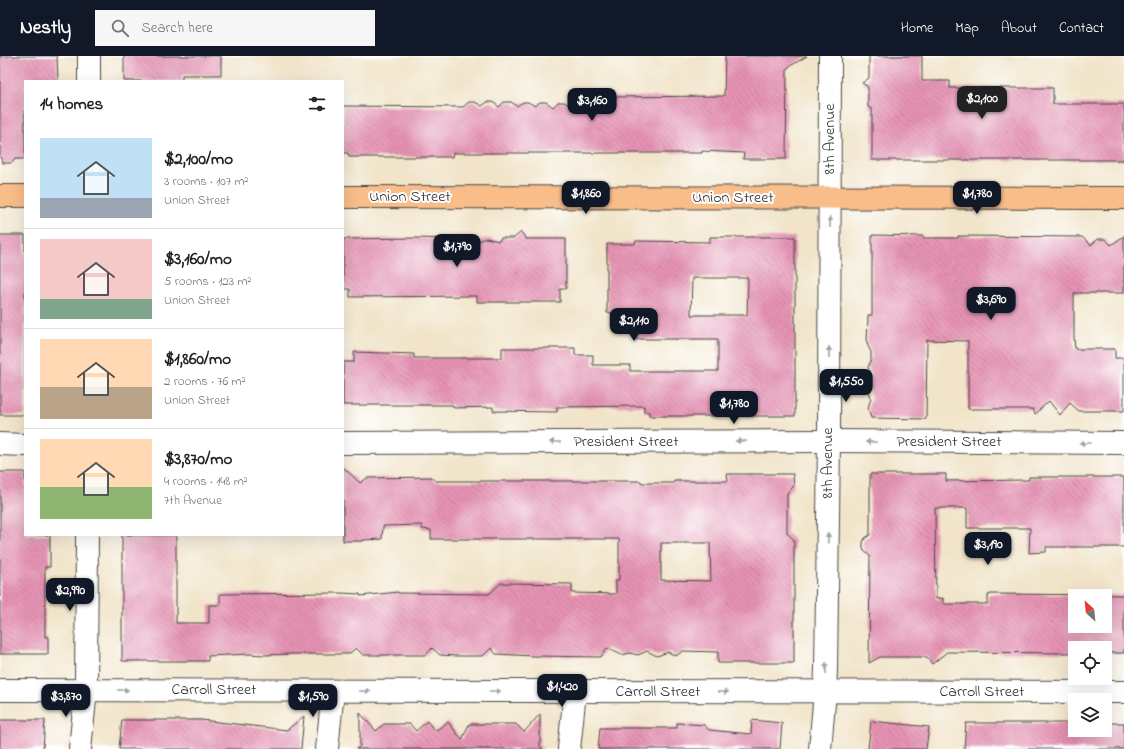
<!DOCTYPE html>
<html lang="en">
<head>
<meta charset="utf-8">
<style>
  :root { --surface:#fff; --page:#f6f6f6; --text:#202124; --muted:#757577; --line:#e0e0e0; --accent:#111827 }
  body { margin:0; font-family:"Indie Flower",sans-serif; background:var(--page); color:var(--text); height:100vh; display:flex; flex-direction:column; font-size:15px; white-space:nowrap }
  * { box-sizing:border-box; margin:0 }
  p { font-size:13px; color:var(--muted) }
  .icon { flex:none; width:22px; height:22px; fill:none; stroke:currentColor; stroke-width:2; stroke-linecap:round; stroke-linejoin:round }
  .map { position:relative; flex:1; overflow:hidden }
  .sheet { position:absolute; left:24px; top:24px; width:320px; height:456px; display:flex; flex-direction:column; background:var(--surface); border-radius:0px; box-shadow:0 4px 16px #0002 }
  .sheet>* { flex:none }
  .needle { width:26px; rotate:333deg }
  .fabs { position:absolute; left:1068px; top:533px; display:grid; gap:8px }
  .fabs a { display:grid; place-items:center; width:44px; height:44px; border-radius:0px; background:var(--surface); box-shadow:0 4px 16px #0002; font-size:20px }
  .price { position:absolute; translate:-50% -34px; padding:0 9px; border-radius:8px; background:var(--accent); color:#fff; font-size:13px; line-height:26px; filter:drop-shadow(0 1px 2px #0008) }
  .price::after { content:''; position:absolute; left:50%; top:24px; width:12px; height:9px; margin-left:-6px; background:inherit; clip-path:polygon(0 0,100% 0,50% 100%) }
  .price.active { background:#222; color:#fff }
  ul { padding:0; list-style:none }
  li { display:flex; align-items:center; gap:12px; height:100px; padding:0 16px }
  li+li { border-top:1px solid var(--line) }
  li span { display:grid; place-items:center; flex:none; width:112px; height:80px; border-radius:0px; color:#555 }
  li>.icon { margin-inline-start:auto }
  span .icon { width:48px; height:48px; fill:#fffc; stroke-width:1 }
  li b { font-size:17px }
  h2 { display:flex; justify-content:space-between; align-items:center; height:48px; padding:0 16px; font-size:17px }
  header { display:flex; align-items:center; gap:24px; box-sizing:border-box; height:56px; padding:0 20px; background:var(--accent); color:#fff }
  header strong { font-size:19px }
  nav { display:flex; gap:22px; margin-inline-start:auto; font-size:14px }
  .search { width:280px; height:36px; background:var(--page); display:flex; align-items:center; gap:10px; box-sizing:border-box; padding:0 14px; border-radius:0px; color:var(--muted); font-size:15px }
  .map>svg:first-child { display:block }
</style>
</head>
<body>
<header>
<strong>Nestly</strong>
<div class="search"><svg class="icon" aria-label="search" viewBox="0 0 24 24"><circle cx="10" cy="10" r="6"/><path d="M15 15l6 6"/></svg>Search here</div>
<nav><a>Home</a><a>Map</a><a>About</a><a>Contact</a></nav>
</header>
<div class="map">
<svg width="1124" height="693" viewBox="0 0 1124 693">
  <defs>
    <pattern id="building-back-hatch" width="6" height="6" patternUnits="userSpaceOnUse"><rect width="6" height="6" fill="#e693b4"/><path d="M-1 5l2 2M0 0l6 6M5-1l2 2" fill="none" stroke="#bb7893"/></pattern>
  </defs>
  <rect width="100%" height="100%" fill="#fff"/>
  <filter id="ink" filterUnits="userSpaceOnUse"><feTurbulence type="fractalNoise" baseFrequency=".025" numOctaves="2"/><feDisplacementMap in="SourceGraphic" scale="8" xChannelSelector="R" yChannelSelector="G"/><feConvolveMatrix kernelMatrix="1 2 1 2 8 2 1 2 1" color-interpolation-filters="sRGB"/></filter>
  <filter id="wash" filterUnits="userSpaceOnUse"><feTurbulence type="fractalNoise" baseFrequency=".012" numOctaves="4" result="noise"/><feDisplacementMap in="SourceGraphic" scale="16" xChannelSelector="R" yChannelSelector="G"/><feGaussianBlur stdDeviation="0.9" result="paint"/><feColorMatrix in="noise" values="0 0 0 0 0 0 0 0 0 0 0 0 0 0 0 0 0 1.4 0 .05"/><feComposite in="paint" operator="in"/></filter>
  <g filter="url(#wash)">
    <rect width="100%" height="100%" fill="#f1e4c9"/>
    <g id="blocks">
      <g fill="url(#building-back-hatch)" fill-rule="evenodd">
        <path d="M 0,0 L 57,0 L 58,25 L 25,25 L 25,103 L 15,103 L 12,107 L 3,107 L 0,101 Z"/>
        <path d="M 124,0 L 221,0 L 221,19 L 182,19 L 182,25 L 124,25 Z"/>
        <path d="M 725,0 L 807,0 L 787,12 L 786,103 L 743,103 L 744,97 L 702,95 L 702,97 L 453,97 L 452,101 L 349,101 L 348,97 L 343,97 L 343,50 L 463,51 L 469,46 L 475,46 L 482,50 L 487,46 L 493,46 L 499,51 L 504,46 L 511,46 L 517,50 L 523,46 L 528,46 L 535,50 L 540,46 L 546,46 L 553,51 L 558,46 L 564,46 L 571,50 L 576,46 L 607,46 L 607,41 L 724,40 Z"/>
        <path d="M 869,0 L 922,0 L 922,25 L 950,25 L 950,32 L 1053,32 L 1053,48 L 1124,48 L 1124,104 L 872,104 L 872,53 L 868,51 L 868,31 L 862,27 L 869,22 Z"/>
        <path d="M 521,176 L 526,183 L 566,183 L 566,233 L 560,233 L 560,246 L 477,246 L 477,240 L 350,241 L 350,233 L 343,233 L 343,183 L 415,182 L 462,183 L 478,185 L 486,182 L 499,185 L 501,182 L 514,182 Z"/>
        <rect x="0" y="179" width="25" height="180"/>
        <path d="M 872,179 L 923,180 L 923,182 L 958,182 L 958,180 L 1082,181 L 1091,189 L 1098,183 L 1105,183 L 1111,189 L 1124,180 L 1124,237 L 1074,237 L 1074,282 L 1075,293 L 1115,293 L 1115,302 L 1124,302 L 1124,355 L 1079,355 L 1070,347 L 1060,359 L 1049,345 L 1035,358 L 1033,353 L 968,353 L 968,285 L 927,284 L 926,363 L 871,362 L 868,352 L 871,342 L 868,331 L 872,320 L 868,311 L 871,304 L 871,296 L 867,288 L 868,259 L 872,259 Z"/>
        <path d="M 710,181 L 795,181 L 795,360 L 649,360 L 649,356 L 644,356 L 644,350 L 557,351 L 557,356 L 493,355 L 493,351 L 454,352 L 452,349 L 343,349 L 343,306 L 354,306 L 354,296 L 414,298 L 414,302 L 502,302 L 502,292 L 575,292 L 575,299 L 593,299 L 593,309 L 630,309 L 630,315 L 718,315 L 718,283 L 634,283 L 635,257 L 607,257 L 607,188 L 635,188 L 635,185 L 710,186 ZM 692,222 L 748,222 L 747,259 L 691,259 Z"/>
        <path d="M 343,411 L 360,427 L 367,422 L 431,421 L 435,425 L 641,425 L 641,427 L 674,427 L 674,425 L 728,425 L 727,418 L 793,418 L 794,430 L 787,437 L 787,477 L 794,484 L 794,607 L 718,607 L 718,596 L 683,595 L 676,600 L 668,596 L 657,600 L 647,595 L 638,599 L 630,597 L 622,599 L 607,592 L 601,601 L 534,600 L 496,598 L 491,592 L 483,600 L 457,600 L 440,599 L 432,592 L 426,599 L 363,599 L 356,592 L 349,598 L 292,598 L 264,599 L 249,598 L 208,600 L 208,605 L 122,605 L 122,479 L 176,479 L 176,567 L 209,567 L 209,549 L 220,549 L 220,538 L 341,537 L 360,538 L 360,540 L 398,536 L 398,537 L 489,538 L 501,527 L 572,528 L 572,537 L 616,538 L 616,524 L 619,524 L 619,483 L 431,483 L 431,474 L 422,473 L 422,469 L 383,470 L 382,483 L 363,484 L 363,485 L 343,485 ZM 661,487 L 710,487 L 711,525 L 661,524 Z"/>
        <path d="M 0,416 L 25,416 L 25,479 L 50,479 L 50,511 L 45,511 L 45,581 L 48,581 L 48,598 L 0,598 Z"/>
        <path d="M 870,418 L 946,418 L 946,425 L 1029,424 L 1029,421 L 1124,421 L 1124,491 L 1046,491 L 1046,496 L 1029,497 L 1030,472 L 967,472 L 967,452 L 935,452 L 936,543 L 943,542 L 943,548 L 988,548 L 988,539 L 990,539 L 990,538 L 1124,539 L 1124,597 L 1105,597 L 1105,592 L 1075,592 L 1075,597 L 947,596 L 932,608 L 927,601 L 880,601 L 869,607 L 870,500 L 865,496 L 863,492 L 863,486 L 865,482 L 870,479 ZM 1075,540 L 1105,540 L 1105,570 L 1075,570 Z"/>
        <path d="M 360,657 L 376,675 L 384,668 L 410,668 L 416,675 L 427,665 L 435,675 L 448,666 L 462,684 L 469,668 L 516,668 L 524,676 L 540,658 L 540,690 L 543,693 L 356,693 L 360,690 Z"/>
        <path d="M 304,660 L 301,693 L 119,693 L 122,664 L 201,664 L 287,674 Z"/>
        <path d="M 0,664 L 45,664 L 43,693 L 0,693 Z"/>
        <path d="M 752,664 L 782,667 L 780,693 L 598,693 L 600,672 L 677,672 L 677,667 L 704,669 L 709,674 L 751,678 Z"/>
        <path d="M 871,665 L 929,671 L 926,693 L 868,693 Z"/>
        <path d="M 966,667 L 1075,667 L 1075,674 L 1105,674 L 1105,667 L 1124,667 L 1124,693 L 964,693 Z"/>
      </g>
    </g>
  </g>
  <g filter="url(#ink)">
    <use href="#blocks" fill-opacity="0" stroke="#494743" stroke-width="1"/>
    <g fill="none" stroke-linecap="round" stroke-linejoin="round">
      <defs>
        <g id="minor">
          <path d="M 89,25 L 89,0"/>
          <path d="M 343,387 L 829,385 L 1124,387"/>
          <path d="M 0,388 L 25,389"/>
          <path d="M 0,634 L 1124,636"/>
          <path d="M 80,693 L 86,634 L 87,479"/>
          <path d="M 327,693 L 333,635"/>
          <path d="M 569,693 L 575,636"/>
          <path d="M 820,693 L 825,636 L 826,613 L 829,385 L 830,0"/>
        </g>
        <g id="major">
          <path d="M 0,140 L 25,140"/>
          <path d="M 343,141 L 1124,142"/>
        </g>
      </defs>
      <use href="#minor" stroke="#494743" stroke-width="24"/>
      <use href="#major" stroke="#494743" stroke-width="24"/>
      <use href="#minor" stroke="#fff" stroke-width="22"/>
      <use href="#major" stroke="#f8bd89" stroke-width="22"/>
    </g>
    <defs><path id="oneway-solid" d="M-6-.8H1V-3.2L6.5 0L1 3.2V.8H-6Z"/></defs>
    <g fill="#a0a0a0">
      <use href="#oneway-solid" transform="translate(830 166) rotate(-90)"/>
      <use href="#oneway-solid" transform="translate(829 296) rotate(-90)"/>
      <use href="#oneway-solid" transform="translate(741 385) rotate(180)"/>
      <use href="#oneway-solid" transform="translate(555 386) rotate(180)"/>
      <use href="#oneway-solid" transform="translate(871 386) rotate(-180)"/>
      <use href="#oneway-solid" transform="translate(1085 387) rotate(-180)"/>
      <use href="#oneway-solid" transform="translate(828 482) rotate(-89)"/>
      <use href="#oneway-solid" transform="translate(826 612) rotate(-89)"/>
      <use href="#oneway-solid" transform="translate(123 634)"/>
      <use href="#oneway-solid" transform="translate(365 635)"/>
      <use href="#oneway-solid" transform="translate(495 635)"/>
      <use href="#oneway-solid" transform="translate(723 636)"/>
    </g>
  </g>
  <g text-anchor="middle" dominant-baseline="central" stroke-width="4" stroke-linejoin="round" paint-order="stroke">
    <g font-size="16" fill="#2b2b2b" stroke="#fff">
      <text transform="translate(830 83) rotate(-90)">8th Avenue</text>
      <text x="410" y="141">Union Street</text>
      <text x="733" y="142">Union Street</text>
      <text x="626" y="386">President Street</text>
      <text x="949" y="386">President Street</text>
      <text transform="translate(828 407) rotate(-90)">8th Avenue</text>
      <text x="214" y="634">Carroll Street</text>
      <text x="658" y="636">Carroll Street</text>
      <text x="982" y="636">Carroll Street</text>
    </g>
  </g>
</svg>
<div class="fabs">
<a><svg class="needle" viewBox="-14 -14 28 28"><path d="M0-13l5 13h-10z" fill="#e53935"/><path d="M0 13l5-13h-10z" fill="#757577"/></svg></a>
<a><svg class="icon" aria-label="locate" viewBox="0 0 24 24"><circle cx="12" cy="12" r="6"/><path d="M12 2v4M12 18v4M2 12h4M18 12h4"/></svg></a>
<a><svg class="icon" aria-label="layers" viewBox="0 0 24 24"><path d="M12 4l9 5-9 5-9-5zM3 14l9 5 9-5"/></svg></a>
</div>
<b class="price active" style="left:982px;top:64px">$2,100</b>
<b class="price" style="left:592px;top:66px">$3,160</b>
<b class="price" style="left:586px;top:159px">$1,860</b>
<b class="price" style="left:977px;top:159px">$1,780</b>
<b class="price" style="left:457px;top:212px">$1,790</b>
<b class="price" style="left:991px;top:265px">$3,690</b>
<b class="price" style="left:634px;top:286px">$2,110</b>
<b class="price" style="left:846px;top:347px">$1,550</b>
<b class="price" style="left:734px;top:369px">$1,780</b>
<b class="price" style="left:988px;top:510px">$3,190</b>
<b class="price" style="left:70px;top:556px">$2,990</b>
<b class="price" style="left:562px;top:652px">$1,420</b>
<b class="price" style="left:66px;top:662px">$3,870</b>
<b class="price" style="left:313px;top:662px">$1,590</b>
<section class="sheet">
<h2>14 homes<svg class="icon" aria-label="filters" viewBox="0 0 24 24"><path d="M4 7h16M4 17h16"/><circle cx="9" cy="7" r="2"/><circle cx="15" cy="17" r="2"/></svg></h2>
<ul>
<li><span style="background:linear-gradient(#bfe0f5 75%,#9aa5b1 0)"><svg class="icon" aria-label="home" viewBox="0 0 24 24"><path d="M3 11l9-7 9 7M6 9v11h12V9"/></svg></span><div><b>$2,100/mo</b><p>3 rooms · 107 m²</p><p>Union Street</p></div></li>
<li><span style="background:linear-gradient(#f6c9c9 75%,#7fa58c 0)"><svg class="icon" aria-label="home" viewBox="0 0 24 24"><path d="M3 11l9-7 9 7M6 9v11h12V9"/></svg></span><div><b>$3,160/mo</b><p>5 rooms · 123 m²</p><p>Union Street</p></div></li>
<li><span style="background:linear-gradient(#ffd9b3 60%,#b9a48a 0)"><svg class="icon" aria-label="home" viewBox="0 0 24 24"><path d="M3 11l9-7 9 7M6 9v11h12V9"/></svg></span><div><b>$1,860/mo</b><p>2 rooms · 76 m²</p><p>Union Street</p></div></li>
<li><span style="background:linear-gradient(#ffd9b3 60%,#8fb573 0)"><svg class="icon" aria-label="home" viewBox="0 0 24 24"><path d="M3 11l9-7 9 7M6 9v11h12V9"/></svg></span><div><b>$3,870/mo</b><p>4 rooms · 148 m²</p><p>7th Avenue</p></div></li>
</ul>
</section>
</div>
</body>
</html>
